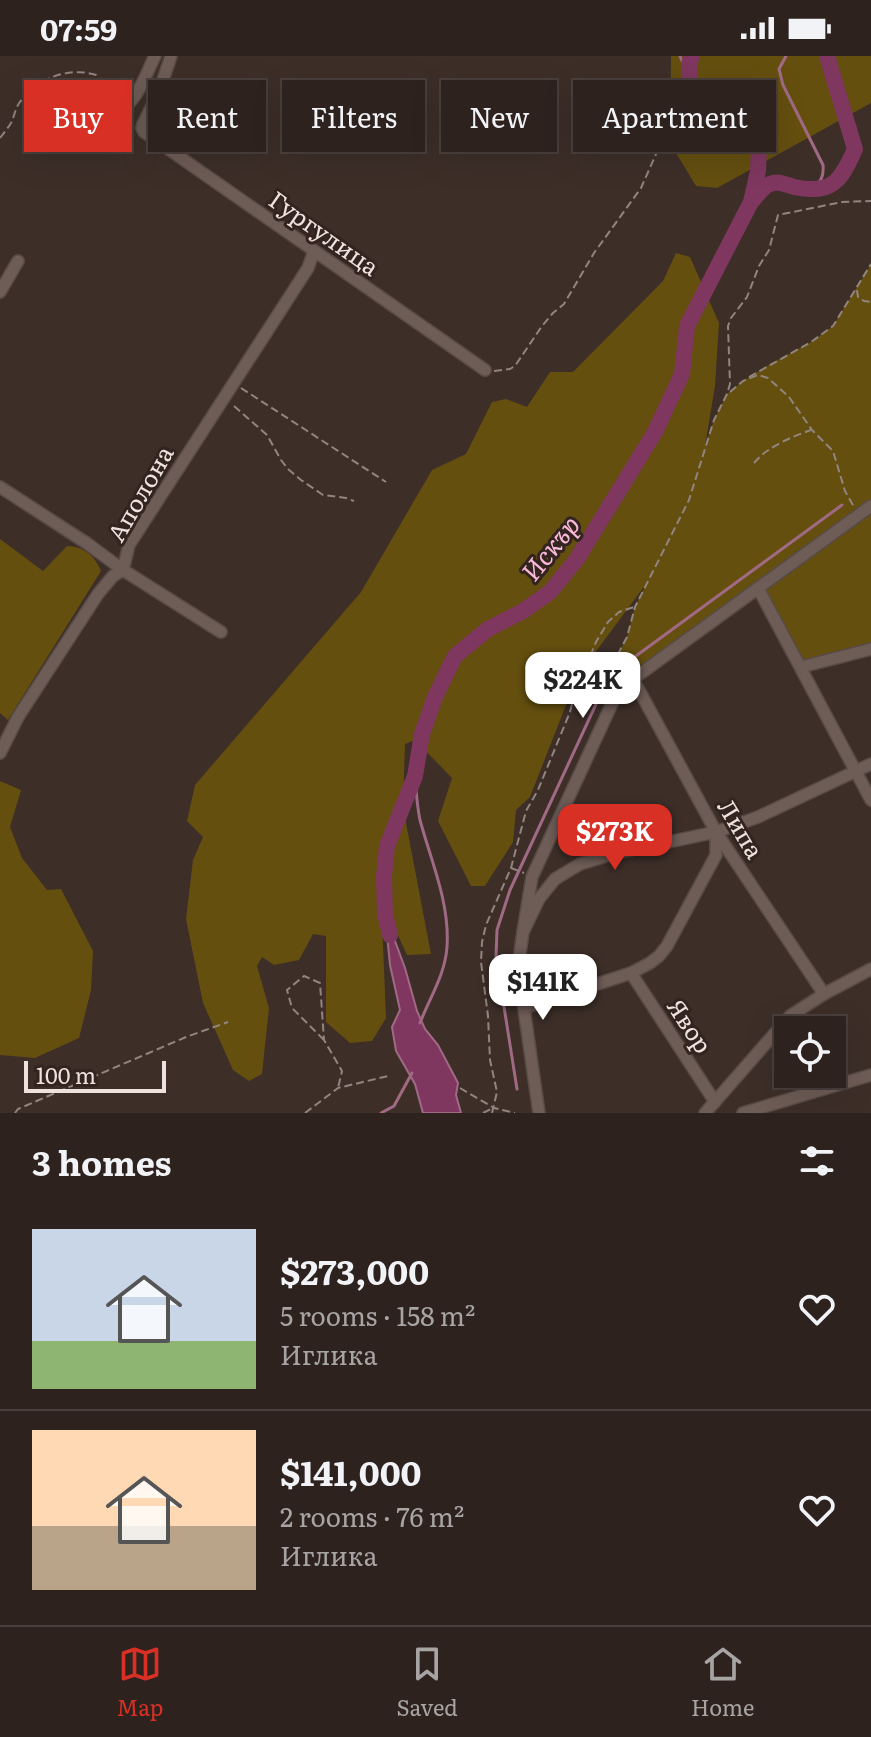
<!DOCTYPE html>
<html lang="en">
<head>
<meta charset="utf-8">
<style>
  :root { --surface:#2e221e; --page:#3a2f2b; --text:#f1f3f6; --muted:#a7a4a4; --line:#493f3c; --accent:#d93025 }
  body { margin:0; font-family:Literata,serif; background:var(--page); color:var(--text); height:100vh; display:flex; flex-direction:column; font-size:30px; white-space:nowrap }
  * { box-sizing:border-box; margin:0 }
  p { font-size:26px; color:var(--muted) }
  .icon { flex:none; width:44px; height:44px; fill:none; stroke:currentColor; stroke-width:2; stroke-linecap:round; stroke-linejoin:round }
  .map { position:relative; height:1057px; overflow:hidden }
  .drawer { display:flex; flex-direction:column; background:var(--surface); flex:1 }
  .drawer>* { flex:none }
  .guide { position:absolute; left:24px; top:24px; width:824px; height:72px; display:flex; gap:16px }
  .controls { position:absolute; left:774px; top:960px; display:grid; gap:16px }
  .controls a { display:grid; place-items:center; width:72px; height:72px; border-radius:0px; background:var(--surface); box-shadow:0 8px 32px #0002,0 0 0 2px var(--line); font-size:40px }
  .scale { position:absolute; left:24px; bottom:20px; width:142px; box-sizing:border-box; padding-left:8px; border:4px solid #ede2de; border-top:0; font-size:22px; line-height:28px; white-space:nowrap; color:#ede2de; -webkit-text-stroke:6px #33241f; paint-order:stroke }
  .price { position:absolute; translate:-50% -68px; padding:0 18px; border-radius:16px; background:#fff; color:#222; font-size:26px; line-height:52px; filter:drop-shadow(0 2px 4px #0008) }
  .price::after { content:''; position:absolute; left:50%; top:48px; width:24px; height:18px; margin-left:-12px; background:inherit; clip-path:polygon(0 0,100% 0,50% 100%) }
  .price.selected { background:var(--accent); color:#fff }
  ul { padding:0; list-style:none }
  li { display:flex; align-items:center; gap:24px; height:200px; padding:0 32px }
  li+li { border-top:2px solid var(--line) }
  li span { display:grid; place-items:center; flex:none; width:224px; height:160px; border-radius:0px; color:#555 }
  li>.icon { margin-inline-start:auto }
  span .icon { width:96px; height:96px; fill:#fffc; stroke-width:1 }
  li b { font-size:34px }
  h2 { display:flex; justify-content:space-between; align-items:center; height:96px; padding:0 32px; font-size:34px }
  .pill { padding:0 28px; border-radius:0px; background:var(--surface); box-shadow:0 8px 32px #0002,0 0 0 2px var(--line); font-size:28px; line-height:72px }
  .pill.selected { background:var(--accent); color:#fff }
  .status { display:flex; justify-content:space-between; align-items:center; height:56px; padding:0 40px; background:var(--surface); direction:ltr }
  .status svg { height:22px; fill:currentColor }
  .tabs { display:flex; justify-content:space-around; align-items:center; height:112px; border-top:2px solid var(--line); background:var(--surface); font-size:22px; color:var(--muted) }
  .tabs a { display:grid; justify-items:center; gap:4px }
  .tabs .selected { color:var(--accent) }
  .map>svg:first-child { display:block }
</style>
</head>
<body>
<div class="status"><b>07:59</b><svg viewBox="0 0 49 12"><path d="M0 12V9h3v3zM5 12V6h3v6zM10 12V3h3v9zM15 12V0h3v12zM26 1h20v11H26zM47 4h2v5h-2z"/></svg></div>
<div class="map">
<svg width="871" height="1057" viewBox="0 0 871 1057">
  <rect width="100%" height="100%" fill="#3d2e28"/>
  <g fill="#644f0f">
    <path d="M 671,0 L 871,0 L 871,47 L 717,132 L 696,130 L 670,87 Z"/>
    <path d="M 676,197 L 690,201 L 719,267 L 715,330 L 705,390 L 714,364 L 727,338 L 743,325 L 770,308 L 811,286 L 833,270 L 871,208 L 871,593 L 801,611 L 758,532 L 633,623 L 625,619 L 616,609 L 617,600 L 627,581 L 635,551 L 646,528 L 577,621 L 530,741 L 516,754 L 513,786 L 485,830 L 471,830 L 438,765 L 452,722 L 415,684 L 405,688 L 403,751 L 431,898 L 407,899 L 390,862 L 382,864 L 386,962 L 372,985 L 350,987 L 326,966 L 326,880 L 313,878 L 299,904 L 274,909 L 262,901 L 257,910 L 269,952 L 262,1018 L 249,1025 L 233,1014 L 203,947 L 186,863 L 193,804 L 203,781 L 187,765 L 195,729 L 361,536 L 432,414 L 466,398 L 492,346 L 506,343 L 527,351 L 550,316 L 573,316 L 663,225 Z"/>
    <path d="M 0,483 L 43,515 L 67,490 C 85,491 94,499 101,515 L 8,664 L 0,657 Z"/>
    <path d="M 0,725 L 21,734 L 10,771 L 22,802 L 47,834 L 61,833 L 93,895 L 91,934 L 79,982 L 35,1002 L 0,999 Z"/>
  </g>
  <path fill="#7f375f" stroke="#a06a85" stroke-width="2" d="M 385,858 L 405,912 L 417,955 L 425,973 L 438,989 L 458,1027 L 456,1039 L 461,1057 L 423,1057 L 415,1028 L 396,995 L 392,971 L 400,954 L 390,909 Z"/>
  <g fill="none" stroke-linecap="round" stroke-linejoin="round">
    <g stroke="#a06a85" stroke-width="3">
      <path d="M 680,0 L 690,25"/>
      <path d="M 786,0 L 779,13 L 783,29 L 823,109 C 824,121 821,126 811,133"/>
      <path d="M 415,720 C 416,735 417,750 420,764 C 431,805 450,847 447,891 C 445,919 430,941 420,967"/>
      <path d="M 517,1033 L 496,900 L 497,874 L 510,834 L 603,633 L 625,608 L 842,449"/>
      <path d="M 381,1057 L 394,1050 L 412,1017"/>
    </g>
    <g stroke="#7f375f" stroke-width="16">
      <path d="M 752,145 C 757,140 763,130 770,128 C 779,124 786,129 794,131 C 832,139 841,125 855,93 L 827,0"/>
      <path d="M 390,879 L 385,858 L 384,820 L 387,790 L 415,720 L 422,678 L 435,641 L 455,600 L 488,573 L 523,555 L 550,536 L 577,503 L 655,376 L 682,318 L 687,270 L 751,146 L 758,115 L 759,90 L 744,71 L 690,25 L 689,8 L 692,0"/>
    </g>
    <defs>
      <g id="minor">
        <path d="M 171,0 L 159,36 L 143,68 L 142,72 L 144,76 L 485,314"/>
        <path d="M 114,58 C 137,48 144,22 155,0"/>
        <path d="M 0,236 L 18,205"/>
        <path d="M 0,431 L 88,488 L 123,514 L 221,576"/>
        <path d="M 758,532 L 871,744"/>
        <path d="M 801,611 L 871,593"/>
        <path d="M 633,623 L 716,776 L 824,938"/>
        <path d="M 0,697 L 18,661 L 98,538 L 113,520 L 123,514 L 129,489 L 308,212 L 314,195"/>
        <path d="M 523,876 L 532,821 L 616,639 L 633,623 L 871,450"/>
        <path d="M 631,917 L 715,1046"/>
        <path d="M 524,952 L 631,917 L 650,907 L 659,900 L 667,890 L 716,799 L 716,776 L 758,761 L 871,708"/>
        <path d="M 539,1057 L 518,911 L 523,876 L 539,843 L 555,823 L 580,808 L 616,797 L 716,776"/>
        <path d="M 705,1057 L 790,960 L 824,938 L 871,913"/>
        <path d="M 743,1057 L 871,1019"/>
      </g>
    </defs>
    <use href="#minor" stroke="#584b46" stroke-width="14"/>
    <g stroke="#928580" stroke-width="2" stroke-dasharray="8 4" stroke-linecap="butt">
      <path d="M 0,82 C 4,77 8,72 11,67 C 14,61 15,54 18,49 C 34,23 68,10 96,19 L 106,33 L 111,50"/>
      <path d="M 857,234 L 858,241 L 864,245 L 871,246"/>
      <path d="M 494,315 L 510,313 L 515,310 L 542,270 L 553,257 L 564,248 L 594,197 L 641,132 L 664,80"/>
      <path d="M 749,321 L 811,286 L 833,270 L 871,208"/>
      <path d="M 241,332 L 386,426"/>
      <path d="M 730,336 L 743,325 L 758,319 L 768,322 L 789,341 L 812,374 L 833,395 L 845,435 L 854,451"/>
      <path d="M 234,350 L 267,379 L 281,404 L 288,413 L 301,424 L 323,439 L 346,442 L 354,445"/>
      <path d="M 754,407 C 767,391 791,381 811,374"/>
      <path d="M 625,619 L 616,609 L 617,600 L 627,581 L 635,551 L 689,444 L 714,364 L 727,338 L 730,328 L 728,270 L 731,262 L 747,241 L 759,210 L 769,194 L 778,159 L 842,146 L 871,145"/>
      <path d="M 511,812 L 524,817"/>
      <path d="M 324,984 L 292,952 L 287,934 L 304,920 L 320,927 L 324,984 L 342,1015 L 338,1032"/>
      <path d="M 460,1032 L 494,1052 L 515,1057"/>
      <path d="M 15,1057 L 18,1053 L 186,981 L 228,966"/>
      <path d="M 305,1057 L 338,1032 L 388,1020"/>
      <path d="M 483,1057 L 493,1052"/>
      <path d="M 492,1057 L 497,1036 L 490,1004 L 488,960 L 481,906 L 482,886 L 486,869 L 511,812 L 526,755 L 538,734 L 570,656 L 575,636 L 596,586 L 608,566 L 619,556 L 634,551"/>
    </g>
    <use href="#minor" stroke="#6e5c56" stroke-width="11"/>
  </g>
  <g text-anchor="middle" dominant-baseline="central" stroke-width="6" stroke-linejoin="round" paint-order="stroke">
    <g font-size="24" fill="#ede2de" stroke="#33241f">
      <text transform="translate(325 176) rotate(35)">Гургулица</text>
      <text transform="translate(139 437) rotate(-60)">Аполона</text>
      <text transform="translate(742 772) rotate(59)">Липа</text>
      <text transform="translate(691 969) rotate(57)">Явор</text>
    </g>
    <g font-size="26" font-style="italic" fill="#fab9d8" stroke="#33241f">
      <text transform="translate(549 491) rotate(-51)">Искър</text>
    </g>
  </g>
</svg>
<div class="controls">
<a><svg class="icon" aria-label="locate" viewBox="0 0 24 24"><circle cx="12" cy="12" r="6"/><path d="M12 2v4M12 18v4M2 12h4M18 12h4"/></svg></a>
</div>
<div class="scale">100 m</div>
<b class="price" style="left:583px;top:664px">$224K</b>
<b class="price selected" style="left:615px;top:816px">$273K</b>
<b class="price" style="left:543px;top:966px">$141K</b>
<div class="guide">
<a class="pill selected">Buy</a>
<a class="pill">Rent</a>
<a class="pill">Filters</a>
<a class="pill">New</a>
<a class="pill">Apartment</a>
</div>
</div>
<section class="drawer">
<h2>3 homes<svg class="icon" aria-label="filters" viewBox="0 0 24 24"><path d="M4 7h16M4 17h16"/><circle cx="9" cy="7" r="2"/><circle cx="15" cy="17" r="2"/></svg></h2>
<ul>
<li><span style="background:linear-gradient(#c9d6e8 70%,#8fb573 0)"><svg class="icon" aria-label="home" viewBox="0 0 24 24"><path d="M3 11l9-7 9 7M6 9v11h12V9"/></svg></span><div><b>$273,000</b><p>5 rooms · 158 m²</p><p>Иглика</p></div><svg class="icon" aria-label="heart" viewBox="0 0 24 24"><path d="M12 20l-8-8c-3-5 5-10 8-4 3-6 11-1 8 4z"/></svg></li>
<li><span style="background:linear-gradient(#ffd9b3 60%,#b9a48a 0)"><svg class="icon" aria-label="home" viewBox="0 0 24 24"><path d="M3 11l9-7 9 7M6 9v11h12V9"/></svg></span><div><b>$141,000</b><p>2 rooms · 76 m²</p><p>Иглика</p></div><svg class="icon" aria-label="heart" viewBox="0 0 24 24"><path d="M12 20l-8-8c-3-5 5-10 8-4 3-6 11-1 8 4z"/></svg></li>
</ul>
</section>
<nav class="tabs">
<a class="selected"><svg class="icon" aria-label="map" viewBox="0 0 24 24"><path d="M3 6l6-2 6 2 6-2v14l-6 2-6-2-6 2zM9 4v14M15 6v14"/></svg>Map</a>
<a><svg class="icon" aria-label="saved" viewBox="0 0 24 24"><path d="M7 4h10v16l-5-4-5 4z"/></svg>Saved</a>
<a><svg class="icon" aria-label="home" viewBox="0 0 24 24"><path d="M3 11l9-7 9 7M6 9v11h12V9"/></svg>Home</a>
</nav>
</body>
</html>
